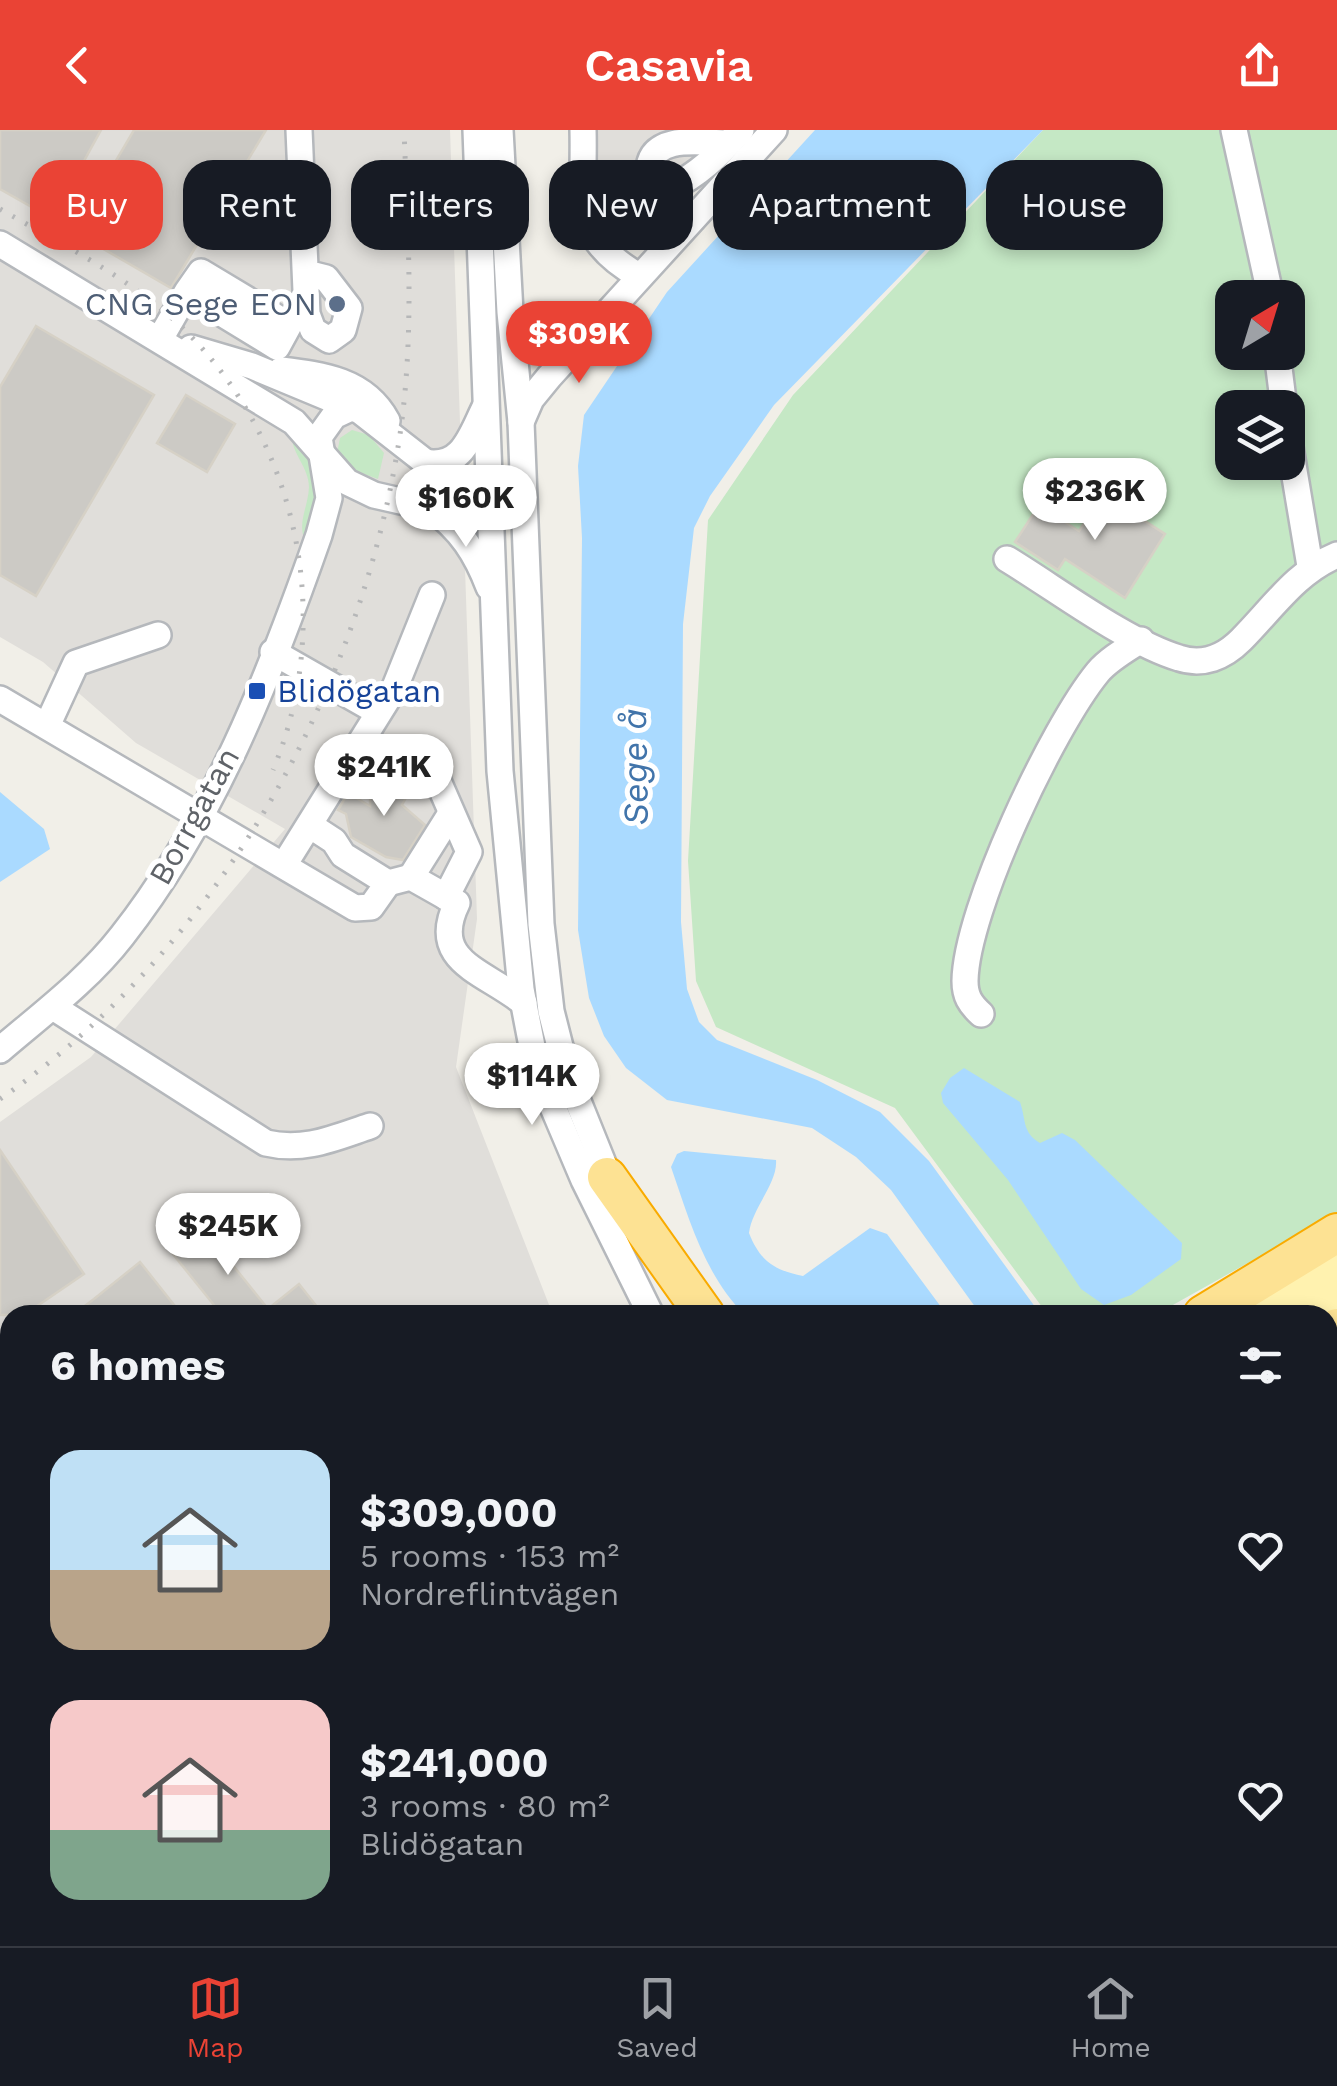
<!DOCTYPE html>
<html lang="en">
<head>
<meta charset="utf-8">
<style>
  :root { --surface:#171b24; --page:#242831; --text:#f1f3f6; --muted:#9ea1a6; --line:#363941; --accent:#ea4335 }
  body { margin:0; font-family:"Work Sans",sans-serif; background:var(--page); color:var(--text); height:100vh; display:flex; flex-direction:column; font-size:38px; white-space:nowrap }
  * { box-sizing:border-box; margin:0 }
  p { font-size:32px; color:var(--muted) }
  .icon { flex:none; width:55px; height:55px; fill:none; stroke:currentColor; stroke-width:2; stroke-linecap:round; stroke-linejoin:round }
  .map { position:relative; flex:1; overflow:hidden }
  .panel { position:absolute; left:0px; top:1175px; width:1338px; height:642px; display:flex; flex-direction:column; background:var(--surface); border-radius:30px 30px 0 0; box-shadow:0 5px 15px #0003 }
  .panel>* { flex:none }
  .guide { position:absolute; left:30px; top:30px; width:1278px; height:90px; display:flex; gap:20px }
  .needle { width:65px; rotate:38deg }
  .fabs { position:absolute; left:1215px; top:150px; display:grid; gap:20px }
  .fabs a { display:grid; place-items:center; width:90px; height:90px; border-radius:20px; background:var(--surface); box-shadow:0 5px 15px #0003; font-size:50px }
  .price { position:absolute; translate:-50% -85px; padding:0 22px; border-radius:35px; background:#fff; color:#222; font-size:32px; line-height:65px; filter:drop-shadow(0 2px 5px #0008) }
  .price::after { content:''; position:absolute; left:50%; top:60px; width:30px; height:22px; margin-left:-15px; background:inherit; clip-path:polygon(0 0,100% 0,50% 100%) }
  .price.active { background:var(--accent); color:#fff }
  ul { padding:0; list-style:none }
  li { display:flex; align-items:center; gap:30px; height:250px; padding:0 50px }
  li span { display:grid; place-items:center; flex:none; width:280px; height:200px; border-radius:30px; color:#555 }
  li>.icon { margin-inline-start:auto }
  span .icon { width:120px; height:120px; fill:#fffc; stroke-width:1 }
  li b { font-size:42px }
  h2 { display:flex; justify-content:space-between; align-items:center; height:120px; padding:0 50px; font-size:42px }
  .chip { padding:0 35px; border-radius:30px; background:var(--surface); box-shadow:0 5px 15px #0003; font-size:35px; line-height:90px }
  .chip.active { background:var(--accent); color:#fff }
  header { display:flex; justify-content:space-between; align-items:center; height:130px; padding:0 50px; background:var(--accent); color:#fff; font-size:45px; font-weight:600 }
  .tabs { display:flex; justify-content:space-around; align-items:center; height:140px; border-top:2px solid var(--line); background:var(--surface); font-size:28px; color:var(--muted) }
  .tabs a { display:grid; justify-items:center; gap:5px }
  .tabs .active { color:var(--accent) }
  .map>svg:first-child { display:block }
</style>
</head>
<body>
<header><svg class="icon" aria-label="back" viewBox="0 0 24 24"><path d="M15 5l-7 7 7 7"/></svg>Casavia<svg class="icon" aria-label="share" viewBox="0 0 24 24"><path d="M12 15V3M7 8l5-5 5 5M5 13v7h14v-7"/></svg></header>
<div class="map">
<svg width="1337" height="1816" viewBox="0 0 1337 1816">
  <rect width="100%" height="100%" fill="#f1efe8"/>
  <g fill="#e0deda">
    <path d="M 0,0 L 450,0 L 477,789 L 456,937 L 553,1185 L 10,1185 L 10,1289 L 0,1277 L 0,992 L 91,927 L 285,699 L 136,613 L 43,532 L 0,507 Z"/>
    <path d="M 598,0 L 729,0 L 673,52 L 612,58 L 597,46 Z"/>
    <path d="M 1337,1298 L 1337,1816 L 1100,1816 L 1099,1808 L 1328,1808 L 1328,1307 Z"/>
  </g>
  <g fill="#c5e8c5" fill-rule="evenodd">
    <path d="M 1043,0 L 1337,0 L 1337,1083 L 1155,1185 L 1048,1185 L 895,978 L 716,897 L 696,851 L 688,731 L 708,390 L 793,265 ZM 1232,168 L 1288,168 L 1288,222 L 1232,222 ZM 1232,278 L 1288,278 L 1288,332 L 1232,332 Z"/>
    <path d="M 352,300 L 369,305 L 384,323 L 378,349 L 350,339 L 337,323 L 340,308 Z"/>
    <path d="M 292,305 C 326,334 316,374 305,411 C 297,392 308,378 309,357 C 309,337 291,323 292,305 Z"/>
    <path d="M 10,1692 L 10,1808 L 175,1808 L 172,1816 L 0,1816 L 0,1693 Z"/>
    <path d="M 346,1808 L 453,1808 L 459,1816 L 357,1816 Z"/>
  </g>
  <g fill="#aadaff">
    <path d="M 815,0 L 1043,0 L 774,275 L 710,366 L 694,398 L 683,494 L 681,792 L 687,859 L 699,892 L 717,910 L 817,950 L 880,982 L 929,1031 L 1041,1185 L 981,1185 L 891,1060 L 856,1027 L 812,998 L 667,970 L 626,938 L 604,906 L 589,868 L 578,800 L 582,408 L 578,336 L 584,285 L 667,162 Z"/>
    <path d="M 0,662 L 44,699 L 50,719 L 0,752 Z"/>
    <path d="M 964,938 L 1020,972 C 1026,989 1022,1003 1040,1013 L 1062,1003 L 1075,1010 L 1182,1113 L 1181,1129 L 1131,1165 L 1104,1175 L 1081,1159 L 1008,1050 L 943,973 L 941,963 L 950,948 Z"/>
    <path d="M 684,1021 L 776,1030 C 778,1053 752,1078 749,1103 C 760,1131 774,1140 803,1146 L 870,1098 L 887,1104 L 947,1185 L 745,1185 C 705,1146 689,1089 671,1037 L 677,1024 Z"/>
    <path d="M 453,1808 L 652,1808 L 644,1816 L 459,1816 Z"/>
    <path d="M 1005,1808 L 1055,1808 L 1056,1816 L 1006,1816 Z"/>
  </g>
  <g fill="#cccac5" stroke="#d6d1c6" stroke-width="2.5">
    <path d="M 0,0 L 101,0 L 68,60 L 53,52 L 37,80 L 0,59 Z"/>
    <path d="M 134,0 L 266,0 L 171,158 L 74,102 Z"/>
    <circle cx="635" cy="90" r="10"/>
    <path d="M 36,196 L 154,265 L 36,466 L 0,445 L 0,257 Z"/>
    <path d="M 186,265 L 235,294 L 207,342 L 157,313 Z"/>
    <path d="M 1103,364 L 1165,404 L 1125,468 L 1065,429 L 1058,440 L 1015,412 L 1039,375 L 1079,401 Z"/>
    <path d="M 399,642 L 415,651 L 402,675 L 425,695 L 403,730 L 386,727 L 351,707 L 346,684 L 338,680 L 348,663 L 370,676 L 370,653 L 386,656 Z"/>
    <path d="M 0,1020 L 84,1144 L 24,1185 L 0,1185 Z"/>
    <path d="M 194,1087 L 268,1179 L 299,1154 L 318,1178 L 310,1185 L 222,1185 L 164,1113 Z"/>
    <path d="M 140,1132 L 182,1185 L 73,1185 L 94,1169 Z"/>
  </g>
  <g fill="none" stroke-linecap="round" stroke-linejoin="round">
    <defs>
      <g id="minor">
        <path d="M 299,0 L 307,184 L 313,200 L 329,210 L 343,200 L 349,178 L 326,148 L 306,143"/>
        <path d="M 476,0 L 500,641 L 521,859 L 536,937 L 584,1050 L 651,1185"/>
        <path d="M 500,0 L 510,182 L 521,292 L 541,794 L 551,881 L 567,944 L 613,1058"/>
        <path d="M 583,0 C 585,70 570,107 639,146"/>
        <path d="M 1234,0 L 1271,168"/>
        <path d="M 649,37 C 654,3 703,13 729,13"/>
        <path d="M 585,58 C 659,78 693,53 741,0"/>
        <path d="M 0,114 L 294,292 L 347,352 L 374,365 L 431,378 L 468,380 L 492,365"/>
        <path d="M 160,209 L 187,162 L 277,217 L 289,195 L 201,142 L 187,162"/>
        <path d="M 191,218 L 252,236 L 360,281 L 433,338 L 492,365 L 503,365"/>
        <path d="M 1277,222 L 1284,278"/>
        <path d="M 281,240 C 323,245 365,250 387,291"/>
        <path d="M 521,292 L 531,269 L 549,247 L 774,0"/>
        <path d="M 1288,305 L 1310,436"/>
        <path d="M 424,332 C 462,340 471,305 485,277"/>
        <path d="M 431,378 C 461,400 476,423 489,457"/>
        <path d="M 1007,429 C 1055,458 1126,512 1179,528 C 1203,536 1224,527 1241,510 C 1272,479 1296,442 1337,425"/>
        <path d="M 273,522 L 378,582"/>
        <path d="M 0,569 L 355,778 L 371,777 L 388,753 L 343,725 L 334,711 L 311,696"/>
        <path d="M 47,596 L 76,533 L 158,505"/>
        <path d="M 380,641 L 394,620 L 435,644 L 469,722 L 446,767"/>
        <path d="M 284,735 L 395,557 L 432,465"/>
        <path d="M 411,747 L 450,685"/>
        <path d="M 388,753 L 411,747 L 457,773 C 428,832 485,841 524,873"/>
        <path d="M 53,877 L 266,1013 C 304,1022 334,1008 370,996"/>
        <path d="M 981,884 C 970,874 965,866 965,851 C 966,780 1052,598 1098,542 C 1109,529 1127,519 1141,510"/>
        <path d="M 0,920 C 42,884 88,850 122,806 C 214,689 270,545 319,405 L 329,368 L 319,307 L 334,286 L 351,278"/>
        <path d="M 0,1309 L 10,1322"/>
        <path d="M 1328,1426 L 1337,1423"/>
        <path d="M 1328,1539 L 1337,1536"/>
        <path d="M 0,1549 L 10,1548"/>
        <path d="M 1328,1761 L 1337,1762"/>
        <path d="M 1184,1816 L 1186,1808"/>
      </g>
      <g id="major">
        <path d="M 1252,1185 L 1337,1136"/>
        <path d="M 1306,1185 L 1337,1167"/>
        <path d="M 0,1629 L 10,1628"/>
        <path d="M 0,1654 L 10,1652"/>
        <path d="M 0,1684 L 10,1682"/>
        <path d="M 0,1711 L 10,1709"/>
      </g>
      <g id="highway">
        <path d="M 607,1047 L 705,1185"/>
        <path d="M 1203,1185 L 1337,1103"/>
        <path d="M 1328,1205 L 1337,1198"/>
        <path d="M 903,1808 L 906,1816"/>
        <path d="M 934,1808 L 937,1816"/>
      </g>
    </defs>
    <use href="#minor" stroke="#b5b8bc" stroke-width="30"/>
    <use href="#major" stroke="#f2c960" stroke-width="38"/>
    <use href="#highway" stroke="#f9ab00" stroke-width="42"/>
    <use href="#minor" stroke="#fff" stroke-width="25"/>
    <use href="#major" stroke="#fff2af" stroke-width="32"/>
    <use href="#highway" stroke="#fde293" stroke-width="38"/>
    <g stroke="#b6b7b8" stroke-width="5" stroke-dasharray="2.5 12" stroke-linecap="butt">
      <path d="M 0,79 C 59,113 123,144 174,190 C 297,302 337,487 273,640"/>
      <path d="M 0,969 C 215,821 359,566 399,311 C 415,208 408,103 404,0"/>
    </g>
  </g>
  <circle fill="#5c6f8a" stroke="#fff" stroke-width="4" cx="337" cy="174" r="10"/>
  <rect fill="#1a4fb4" stroke="#fff" stroke-width="4" x="247" y="551" width="20" height="20" rx="5"/>
  <g text-anchor="middle" dominant-baseline="central" stroke-width="10" stroke-linejoin="round" paint-order="stroke">
    <g font-size="32" fill="#4e5e75" stroke="#fff" text-anchor="end">
      <text x="317" y="174">CNG Sege EON</text>
    </g>
    <g font-size="32" fill="#164399" stroke="#fff" text-anchor="start">
      <text x="277" y="561">Blidögatan</text>
    </g>
    <g font-size="32" fill="#5f6368" stroke="#fff">
      <text transform="translate(194 686) rotate(-61)">Borrgatan</text>
    </g>
    <g font-size="35" font-style="italic" fill="#4174aa" stroke="#fff">
      <text transform="translate(635 637) rotate(-91)">Sege å</text>
    </g>
  </g>
</svg>
<div class="fabs">
<a><svg class="needle" viewBox="-14 -14 28 28"><path d="M0-13l5 13h-10z" fill="#e53935"/><path d="M0 13l5-13h-10z" fill="#9ea1a6"/></svg></a>
<a><svg class="icon" aria-label="layers" viewBox="0 0 24 24"><path d="M12 4l9 5-9 5-9-5zM3 14l9 5 9-5"/></svg></a>
</div>
<b class="price active" style="left:579px;top:256px">$309K</b>
<b class="price" style="left:1095px;top:413px">$236K</b>
<b class="price" style="left:466px;top:420px">$160K</b>
<b class="price" style="left:384px;top:689px">$241K</b>
<b class="price" style="left:532px;top:998px">$114K</b>
<b class="price" style="left:228px;top:1148px">$245K</b>
<div class="guide">
<a class="chip active">Buy</a>
<a class="chip">Rent</a>
<a class="chip">Filters</a>
<a class="chip">New</a>
<a class="chip">Apartment</a>
<a class="chip">House</a>
</div>
<section class="panel">
<h2>6 homes<svg class="icon" aria-label="filters" viewBox="0 0 24 24"><path d="M4 7h16M4 17h16"/><circle cx="9" cy="7" r="2"/><circle cx="15" cy="17" r="2"/></svg></h2>
<ul>
<li><span style="background:linear-gradient(#bfe0f5 60%,#b9a48a 0)"><svg class="icon" aria-label="home" viewBox="0 0 24 24"><path d="M3 11l9-7 9 7M6 9v11h12V9"/></svg></span><div><b>$309,000</b><p>5 rooms · 153 m²</p><p>Nordreflintvägen</p></div><svg class="icon" aria-label="heart" viewBox="0 0 24 24"><path d="M12 20l-8-8c-3-5 5-10 8-4 3-6 11-1 8 4z"/></svg></li>
<li><span style="background:linear-gradient(#f6c9c9 65%,#7fa58c 0)"><svg class="icon" aria-label="home" viewBox="0 0 24 24"><path d="M3 11l9-7 9 7M6 9v11h12V9"/></svg></span><div><b>$241,000</b><p>3 rooms · 80 m²</p><p>Blidögatan</p></div><svg class="icon" aria-label="heart" viewBox="0 0 24 24"><path d="M12 20l-8-8c-3-5 5-10 8-4 3-6 11-1 8 4z"/></svg></li>
</ul>
</section>
</div>
<nav class="tabs">
<a class="active"><svg class="icon" aria-label="map" viewBox="0 0 24 24"><path d="M3 6l6-2 6 2 6-2v14l-6 2-6-2-6 2zM9 4v14M15 6v14"/></svg>Map</a>
<a><svg class="icon" aria-label="saved" viewBox="0 0 24 24"><path d="M7 4h10v16l-5-4-5 4z"/></svg>Saved</a>
<a><svg class="icon" aria-label="home" viewBox="0 0 24 24"><path d="M3 11l9-7 9 7M6 9v11h12V9"/></svg>Home</a>
</nav>
</body>
</html>
